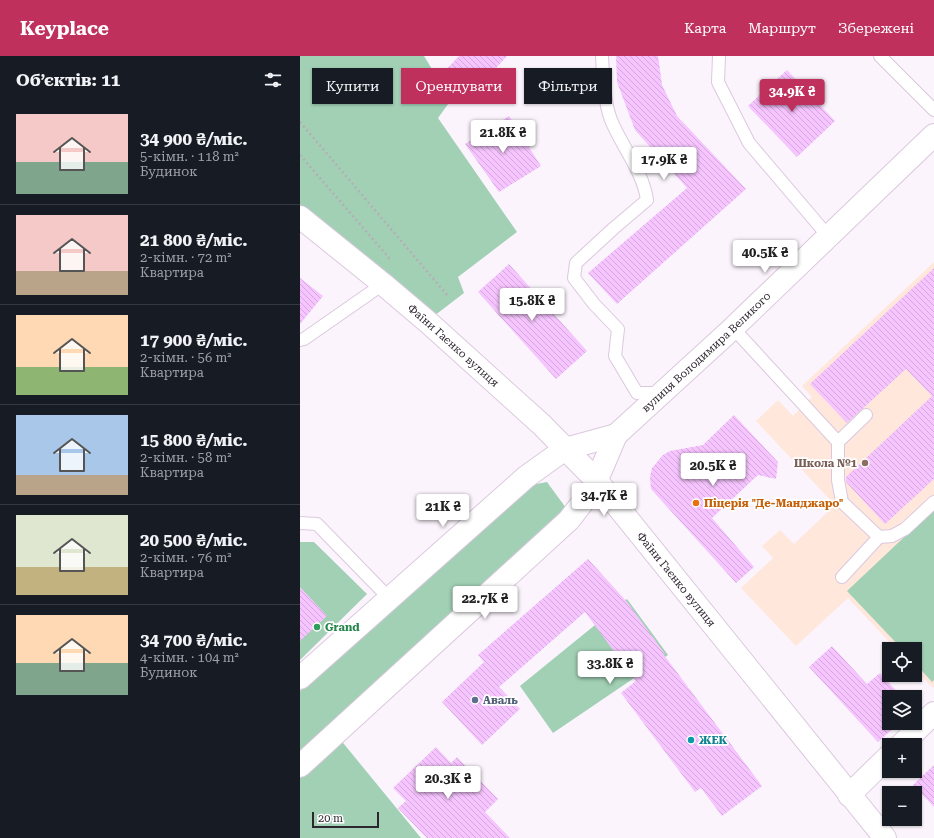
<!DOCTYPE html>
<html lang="uk">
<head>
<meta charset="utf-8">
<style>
  :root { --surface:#171b24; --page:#20242c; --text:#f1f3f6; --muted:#9ea1a6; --line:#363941; --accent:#bf305c }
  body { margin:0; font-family:"Roboto Serif",serif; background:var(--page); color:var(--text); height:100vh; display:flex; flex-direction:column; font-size:15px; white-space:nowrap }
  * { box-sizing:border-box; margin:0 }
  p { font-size:13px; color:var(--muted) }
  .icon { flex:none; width:22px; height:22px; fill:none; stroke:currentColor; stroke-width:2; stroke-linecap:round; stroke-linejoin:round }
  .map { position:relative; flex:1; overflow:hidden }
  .panel { display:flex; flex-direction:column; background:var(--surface); width:300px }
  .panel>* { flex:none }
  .top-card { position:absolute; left:12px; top:12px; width:380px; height:36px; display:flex; gap:8px }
  .buttons { position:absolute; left:582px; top:586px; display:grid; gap:8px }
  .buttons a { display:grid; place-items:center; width:40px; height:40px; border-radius:0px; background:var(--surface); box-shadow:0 1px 3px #0004; font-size:20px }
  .scale { position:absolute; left:12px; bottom:10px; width:67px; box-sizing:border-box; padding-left:4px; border:2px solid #2d262e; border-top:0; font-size:11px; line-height:14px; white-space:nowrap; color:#2d262e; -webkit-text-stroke:3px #fff; paint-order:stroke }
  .price { position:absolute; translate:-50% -34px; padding:0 9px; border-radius:4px; background:#fff; color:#222; font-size:13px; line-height:26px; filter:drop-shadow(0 1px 2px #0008) }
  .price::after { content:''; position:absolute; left:50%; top:24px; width:12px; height:9px; margin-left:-6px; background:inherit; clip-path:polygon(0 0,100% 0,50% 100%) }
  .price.on { background:var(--accent); color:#fff }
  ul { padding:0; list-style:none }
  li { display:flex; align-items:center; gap:12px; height:100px; padding:0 16px }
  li+li { border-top:1px solid var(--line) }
  li span { display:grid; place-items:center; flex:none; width:112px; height:80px; border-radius:0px; color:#555 }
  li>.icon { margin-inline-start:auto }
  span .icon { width:48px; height:48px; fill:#fffc; stroke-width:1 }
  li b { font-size:17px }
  h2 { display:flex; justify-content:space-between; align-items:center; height:48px; padding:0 16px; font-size:17px }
  .tag { padding:0 14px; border-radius:0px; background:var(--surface); box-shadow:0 1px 3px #0004; font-size:14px; line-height:36px }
  .tag.on { background:var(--accent); color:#fff }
  header { display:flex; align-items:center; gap:24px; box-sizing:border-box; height:56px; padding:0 20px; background:var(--accent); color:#fff }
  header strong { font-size:19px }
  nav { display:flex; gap:22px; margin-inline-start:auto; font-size:14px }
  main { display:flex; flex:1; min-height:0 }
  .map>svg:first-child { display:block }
</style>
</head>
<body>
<header>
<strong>Keyplace</strong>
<nav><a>Карта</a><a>Маршрут</a><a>Збережені</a></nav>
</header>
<main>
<section class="panel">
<h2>Об’єктів: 11<svg class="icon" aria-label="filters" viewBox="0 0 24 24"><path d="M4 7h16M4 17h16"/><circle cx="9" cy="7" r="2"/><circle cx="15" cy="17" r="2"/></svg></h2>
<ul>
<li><span style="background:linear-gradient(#f6c9c9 60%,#7fa58c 0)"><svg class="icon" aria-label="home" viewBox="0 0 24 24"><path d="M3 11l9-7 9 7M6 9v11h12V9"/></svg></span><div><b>34 900 ₴/міс.</b><p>5-кімн. · 118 m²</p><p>Будинок</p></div></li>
<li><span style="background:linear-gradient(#f6c9c9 70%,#b9a48a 0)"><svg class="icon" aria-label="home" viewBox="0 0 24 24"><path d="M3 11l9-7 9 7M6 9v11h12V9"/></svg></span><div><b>21 800 ₴/міс.</b><p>2-кімн. · 72 m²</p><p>Квартира</p></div></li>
<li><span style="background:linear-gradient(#ffd9b3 65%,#8fb573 0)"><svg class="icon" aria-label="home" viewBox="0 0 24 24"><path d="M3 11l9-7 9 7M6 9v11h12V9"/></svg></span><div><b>17 900 ₴/міс.</b><p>2-кімн. · 56 m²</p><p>Квартира</p></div></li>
<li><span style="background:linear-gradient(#a9c7e8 75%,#b9a48a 0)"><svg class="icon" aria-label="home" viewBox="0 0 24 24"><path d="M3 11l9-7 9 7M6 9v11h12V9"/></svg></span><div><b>15 800 ₴/міс.</b><p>2-кімн. · 58 m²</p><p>Квартира</p></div></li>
<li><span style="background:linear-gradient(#dfe7d0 65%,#c2b280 0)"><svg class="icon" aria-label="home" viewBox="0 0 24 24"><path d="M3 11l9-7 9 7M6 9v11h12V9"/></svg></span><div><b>20 500 ₴/міс.</b><p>2-кімн. · 76 m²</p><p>Квартира</p></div></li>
<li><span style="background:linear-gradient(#ffd9b3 60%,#7fa58c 0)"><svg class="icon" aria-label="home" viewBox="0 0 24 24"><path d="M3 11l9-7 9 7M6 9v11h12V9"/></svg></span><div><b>34 700 ₴/міс.</b><p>4-кімн. · 104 m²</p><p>Будинок</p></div></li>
</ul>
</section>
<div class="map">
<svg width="634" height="782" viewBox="0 0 634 782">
  <defs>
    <pattern id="building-back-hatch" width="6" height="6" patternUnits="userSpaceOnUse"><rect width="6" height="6" fill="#f6c4fe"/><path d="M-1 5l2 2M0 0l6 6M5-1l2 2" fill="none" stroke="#d3a8da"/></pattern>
  </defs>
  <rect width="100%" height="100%" fill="#fbf4fc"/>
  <path fill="#ffe7dc" d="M 634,206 L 634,631 L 633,632 L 615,614 L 615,593 L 596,593 L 548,542 L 496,590 L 441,532 L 473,502 L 462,490 L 480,474 L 494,488 L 535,449 L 456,365 L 478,344 L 493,360 L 512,341 L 502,330 Z"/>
  <g fill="#a1d0b5">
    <path d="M 0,0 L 124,0 L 151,44 L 138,62 L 217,176 L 158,221 L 164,237 L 130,263 L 0,157 Z"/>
    <path d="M 247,426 L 266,452 L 262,465 L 30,671 L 121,782 L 0,782 L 0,635 L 231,429 Z"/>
    <path d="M 634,453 L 634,624 L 632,626 L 615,607 L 615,593 L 602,593 L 547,535 Z"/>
    <path d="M 0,486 L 14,486 L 67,538 L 0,604 Z"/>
    <path d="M 327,543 L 368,599 L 253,677 L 220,630 Z"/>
  </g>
  <g fill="url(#building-back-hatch)">
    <path d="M 159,0 L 207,0 L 167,43 L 141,19 Z"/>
    <path d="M 316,0 L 358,0 L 362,29 L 377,60 L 446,133 L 317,248 L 288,217 L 387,132 L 335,74 L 317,26 Z"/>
    <path d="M 487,14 L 535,65 L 497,101 L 448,50 Z"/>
    <path d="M 209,60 L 241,110 L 199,136 L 165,88 Z"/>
    <path d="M 209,208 L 287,295 L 256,323 L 178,236 Z"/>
    <path d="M 634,212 L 634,423 L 585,468 L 546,426 L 546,421 L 632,340 L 606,313 L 547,367 L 510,328 Z"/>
    <path d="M 0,222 L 23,240 L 0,268 Z"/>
    <path d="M 434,359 L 478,406 L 476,423 L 458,419 L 412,462 L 454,511 L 436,527 L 351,433 L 350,421 L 352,412 L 363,399 L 370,395 L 403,389 Z"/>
    <path d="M 288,503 L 328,547 L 365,598 L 364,599 L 462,730 L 422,760 L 401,732 L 395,736 L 321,637 L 336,625 L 285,556 L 199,631 L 220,653 L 182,689 L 142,646 L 184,606 L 178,599 Z"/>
    <path d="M 0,531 L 27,560 L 0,585 Z"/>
    <path d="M 532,590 L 567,628 L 580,617 L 602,641 L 589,641 L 589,667 L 599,667 L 578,686 L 509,611 Z"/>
    <path d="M 136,691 L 151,707 L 157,701 L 198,743 L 185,756 L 210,782 L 127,782 L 98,752 L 106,745 L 93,732 Z"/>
    <path d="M 634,709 L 634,751 L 613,729 Z"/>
  </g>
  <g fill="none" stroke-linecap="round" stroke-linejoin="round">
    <defs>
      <g id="service">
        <path d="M 302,0 C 303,19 304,46 311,64 C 322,91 343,115 347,144 L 314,172 L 276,207 L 274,222 L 294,248 L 318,273 L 315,300 L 337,337 L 361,337"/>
        <path d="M 419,0 L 418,26 L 449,87 L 528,180"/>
        <path d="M 580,0 L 634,54"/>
        <path d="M 433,272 L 538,386 L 538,424 L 542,446 L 579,481 L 592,480 L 605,473 L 634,446"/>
        <path d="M 0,284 L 4,283 L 83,228"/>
        <path d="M 538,386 L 566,359"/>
        <path d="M 0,467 L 17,468 L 89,542"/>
        <path d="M 542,521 L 579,481"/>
      </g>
      <g id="minor">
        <path id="s1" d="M 0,161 L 83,228 L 129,267 L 242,369 L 297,425 L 585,782"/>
        <path d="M 0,622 L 226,421 L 265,393 L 316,379"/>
        <path d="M 601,689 L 634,657"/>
        <path id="s2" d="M 0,710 L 269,464 L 293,433 L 316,379 L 433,272 L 634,79"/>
        <path d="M 549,739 L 589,700"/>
      </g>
    </defs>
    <use href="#service" stroke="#dbc8de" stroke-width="14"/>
    <use href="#minor" stroke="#dbc8de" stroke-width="24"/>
    <g stroke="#b5aeb6" stroke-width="2.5" stroke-dasharray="2 3" stroke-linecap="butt">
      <path d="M 0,66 L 148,240"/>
      <path d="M 0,99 L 90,203"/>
    </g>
    <use href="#service" stroke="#fff" stroke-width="12"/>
    <use href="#minor" stroke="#fff" stroke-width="22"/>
  </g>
  <circle fill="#8d6e63" stroke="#fff" stroke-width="1.5" cx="565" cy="407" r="4"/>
  <circle fill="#e8710a" stroke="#fff" stroke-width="1.5" cx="396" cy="447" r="4"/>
  <circle fill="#2e9e5b" stroke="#fff" stroke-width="1.5" cx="17" cy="571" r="4"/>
  <circle fill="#5c6f8a" stroke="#fff" stroke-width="1.5" cx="175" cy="644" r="4"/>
  <circle fill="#0f9aa8" stroke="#fff" stroke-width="1.5" cx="391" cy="684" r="4"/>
  <g text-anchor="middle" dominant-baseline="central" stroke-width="3.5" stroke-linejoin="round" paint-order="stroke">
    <g font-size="11" fill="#2d262e" stroke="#fff">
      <text stroke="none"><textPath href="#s1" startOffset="200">Фаїни Гаєнко вулиця</textPath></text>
      <text stroke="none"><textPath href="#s2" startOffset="585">вулиця Володимира Великого</textPath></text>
      <text stroke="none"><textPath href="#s1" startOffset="524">Фаїни Гаєнко вулиця</textPath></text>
    </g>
    <g font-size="11" font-weight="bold" fill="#785e54" stroke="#fff" text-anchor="end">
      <text x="557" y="407">Школа №1</text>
    </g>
    <g font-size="11" font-weight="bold" fill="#c56008" stroke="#fff" text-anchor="start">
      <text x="404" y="447">Піцерія "Де-Манджаро"</text>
    </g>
    <g font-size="11" font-weight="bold" fill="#27864d" stroke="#fff" text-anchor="start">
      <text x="25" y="571">Grand</text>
    </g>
    <g font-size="11" font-weight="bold" fill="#4e5e75" stroke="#fff" text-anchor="start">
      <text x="183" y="644">Аваль</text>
    </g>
    <g font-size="11" font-weight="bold" fill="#0d838f" stroke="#fff" text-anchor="start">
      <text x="399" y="684">ЖЕК</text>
    </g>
  </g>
</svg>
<div class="buttons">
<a><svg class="icon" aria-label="locate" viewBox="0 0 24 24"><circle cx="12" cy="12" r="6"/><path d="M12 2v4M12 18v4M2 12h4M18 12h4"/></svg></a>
<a><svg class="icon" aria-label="layers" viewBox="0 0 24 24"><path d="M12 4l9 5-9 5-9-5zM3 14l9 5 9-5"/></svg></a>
<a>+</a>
<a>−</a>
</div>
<div class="scale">20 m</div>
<b class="price on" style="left:492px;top:57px">34.9K ₴</b>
<b class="price" style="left:203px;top:98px">21.8K ₴</b>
<b class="price" style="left:364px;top:125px">17.9K ₴</b>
<b class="price" style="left:465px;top:218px">40.5K ₴</b>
<b class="price" style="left:232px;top:266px">15.8K ₴</b>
<b class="price" style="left:413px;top:431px">20.5K ₴</b>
<b class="price" style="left:304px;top:461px">34.7K ₴</b>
<b class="price" style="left:143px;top:472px">21K ₴</b>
<b class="price" style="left:185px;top:564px">22.7K ₴</b>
<b class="price" style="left:310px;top:629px">33.8K ₴</b>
<b class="price" style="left:148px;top:744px">20.3K ₴</b>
<div class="top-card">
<a class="tag">Купити</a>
<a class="tag on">Орендувати</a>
<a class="tag">Фільтри</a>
</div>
</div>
</main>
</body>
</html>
